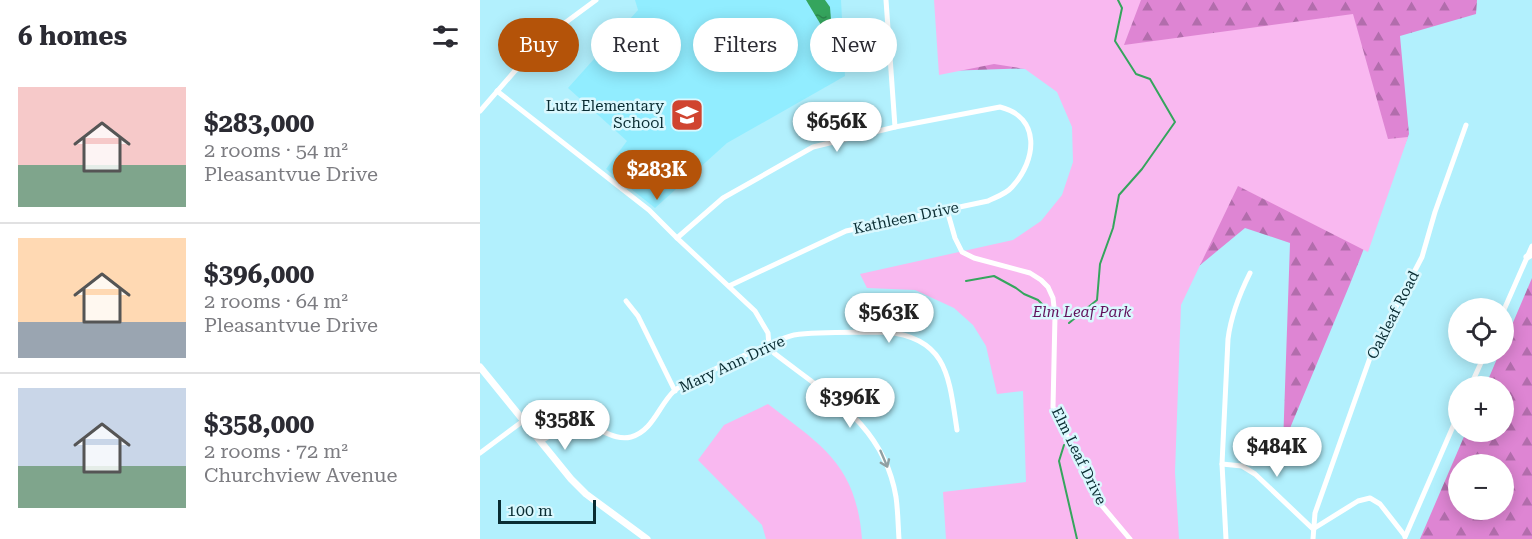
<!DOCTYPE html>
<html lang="en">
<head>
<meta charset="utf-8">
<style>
  :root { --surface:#fff; --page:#f7f7f7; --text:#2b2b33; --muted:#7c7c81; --line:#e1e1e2; --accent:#b45309 }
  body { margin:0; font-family:"Roboto Serif",serif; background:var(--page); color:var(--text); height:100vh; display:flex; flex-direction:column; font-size:22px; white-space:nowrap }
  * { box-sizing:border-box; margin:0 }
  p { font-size:20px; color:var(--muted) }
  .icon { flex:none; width:33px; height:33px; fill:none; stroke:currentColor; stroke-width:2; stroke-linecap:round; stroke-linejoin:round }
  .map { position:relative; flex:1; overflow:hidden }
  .details { display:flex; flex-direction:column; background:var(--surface); width:480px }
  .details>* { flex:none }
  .hud { position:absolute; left:18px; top:18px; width:570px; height:54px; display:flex; gap:12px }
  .tools { position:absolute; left:968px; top:298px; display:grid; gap:12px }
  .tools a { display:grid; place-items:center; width:66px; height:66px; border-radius:50%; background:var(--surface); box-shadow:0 3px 15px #0003; font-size:30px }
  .scale { position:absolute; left:18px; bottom:15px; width:98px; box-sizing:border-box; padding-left:6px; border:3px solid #092c32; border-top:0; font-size:16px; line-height:21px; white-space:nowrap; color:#092c32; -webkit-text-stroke:4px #daf8fe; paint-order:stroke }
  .price { position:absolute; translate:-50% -51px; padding:0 14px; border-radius:21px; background:#fff; color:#222; font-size:20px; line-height:39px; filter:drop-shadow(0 2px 3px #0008) }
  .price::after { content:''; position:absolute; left:50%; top:36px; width:18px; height:14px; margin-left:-9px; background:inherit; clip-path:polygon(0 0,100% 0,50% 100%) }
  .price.active { background:var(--accent); color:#fff }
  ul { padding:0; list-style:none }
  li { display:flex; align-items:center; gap:18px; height:150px; padding:0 18px }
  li+li { border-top:2px solid var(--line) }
  li span { display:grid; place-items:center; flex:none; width:168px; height:120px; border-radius:0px; color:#555 }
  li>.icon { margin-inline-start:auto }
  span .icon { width:72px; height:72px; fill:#fffc; stroke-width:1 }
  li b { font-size:26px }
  h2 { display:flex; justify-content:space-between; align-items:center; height:72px; padding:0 18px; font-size:26px }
  .chip { padding:0 21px; border-radius:27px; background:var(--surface); box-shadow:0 3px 15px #0003; font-size:21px; line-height:54px }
  .chip.active { background:var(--accent); color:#fff }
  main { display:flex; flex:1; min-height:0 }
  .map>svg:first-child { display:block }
</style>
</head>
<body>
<main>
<section class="details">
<h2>6 homes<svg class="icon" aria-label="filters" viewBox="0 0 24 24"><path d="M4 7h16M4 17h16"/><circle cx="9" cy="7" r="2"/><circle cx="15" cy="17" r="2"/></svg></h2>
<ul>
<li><span style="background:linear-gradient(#f6c9c9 65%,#7fa58c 0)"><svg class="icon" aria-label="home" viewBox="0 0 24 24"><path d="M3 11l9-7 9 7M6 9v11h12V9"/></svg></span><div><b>$283,000</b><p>2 rooms · 54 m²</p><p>Pleasantvue Drive</p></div></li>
<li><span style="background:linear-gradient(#ffd9b3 70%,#9aa5b1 0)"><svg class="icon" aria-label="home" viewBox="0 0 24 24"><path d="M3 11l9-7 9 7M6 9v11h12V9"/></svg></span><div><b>$396,000</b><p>2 rooms · 64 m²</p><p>Pleasantvue Drive</p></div></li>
<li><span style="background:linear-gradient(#c9d6e8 65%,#7fa58c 0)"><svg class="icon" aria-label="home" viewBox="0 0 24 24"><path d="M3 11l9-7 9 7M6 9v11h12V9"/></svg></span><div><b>$358,000</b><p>2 rooms · 72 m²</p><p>Churchview Avenue</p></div></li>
</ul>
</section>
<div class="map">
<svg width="1052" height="539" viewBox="0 0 1052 539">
  <defs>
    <pattern id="forest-firs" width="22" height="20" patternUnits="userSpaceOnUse" patternTransform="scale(1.5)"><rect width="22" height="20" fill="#de85d3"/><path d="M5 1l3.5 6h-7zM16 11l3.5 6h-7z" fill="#b26dac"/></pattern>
    <pattern id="water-ripples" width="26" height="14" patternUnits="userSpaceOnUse" patternTransform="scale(1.5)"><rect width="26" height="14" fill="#35a55d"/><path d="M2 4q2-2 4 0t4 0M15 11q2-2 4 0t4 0" fill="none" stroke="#2b874d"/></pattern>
  </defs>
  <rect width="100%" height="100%" fill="#b2f0fd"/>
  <path fill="#91edff" d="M 155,0 L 361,0 L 365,76 L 247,143 L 175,208 L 126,169 L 147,141 L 88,88 L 158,10 Z"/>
  <g fill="url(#forest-firs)" fill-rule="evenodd">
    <path d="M 461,0 L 997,0 L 996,14 L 920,36 L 929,134 L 870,284 L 803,445 L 810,243 L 765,228 L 719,266 L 600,108 L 555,68 L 465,71 Z"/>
    <path d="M 1052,278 L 1052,539 L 940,539 L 986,432 L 1023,432 L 1023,387 L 1005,387 L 1019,354 L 1023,354 L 1023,346 ZM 978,465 L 1023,465 L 1023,510 L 978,510 Z"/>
  </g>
  <g fill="#f9b8f0">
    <path d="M 454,0 L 661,0 L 644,45 L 873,14 L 908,139 L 928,137 L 888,252 L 758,186 L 701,305 L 695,472 L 699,539 L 466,539 L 463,492 L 546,482 L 543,391 L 517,394 L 506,346 L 493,325 L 474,308 L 435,290 L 387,288 L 380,274 L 533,240 L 561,221 L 582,195 L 593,162 L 592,127 L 577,92 L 545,69 L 514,64 L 459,75 Z"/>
    <path d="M 288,404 C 342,446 376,464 382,539 L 286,539 L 282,525 L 218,460 L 244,425 Z"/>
  </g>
  <path fill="url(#water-ripples)" d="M 326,0 L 345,0 L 350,7 L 352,33 L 347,35 Z"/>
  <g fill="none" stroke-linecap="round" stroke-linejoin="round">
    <g stroke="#35a55d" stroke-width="2">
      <path d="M 486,281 L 514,276 L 536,288 L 544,294 L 558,300 L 568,310"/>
      <path d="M 589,323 L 617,300 L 620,264 L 633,228 L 639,195 L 662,169 L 695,122 L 670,79 L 656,74 L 635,41 L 642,8 L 638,0"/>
      <path d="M 584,445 L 579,461 L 597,539"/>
    </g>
    <g stroke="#fff" stroke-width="5">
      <path d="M 406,0 L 415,127"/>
      <path d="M 17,91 L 169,210 L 197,238 L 275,311 L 288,333 L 289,346 L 294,353 C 348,395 404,425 416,497 C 418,511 418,525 419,539"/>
      <path d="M 0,111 L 47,57 L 74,31 L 116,0"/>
      <path d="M 467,210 L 475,238 L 482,252 L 494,258 L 550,273 L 561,280 L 568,287 L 573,298 L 575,316 L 573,407 L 618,501 L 650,539"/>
      <path d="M 197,238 L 243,198 L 333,147 L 415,127 L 520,107 C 561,117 557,160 532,187 C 526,194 516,197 508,201 L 366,231 L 249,286"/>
      <path d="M 146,301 L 158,316 L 195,391"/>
      <path d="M 1023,312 L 1052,246"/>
      <path d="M 990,387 L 1005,354"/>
      <path d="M 61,441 C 74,433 91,423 107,426 C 122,429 135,441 151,437 C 173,431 179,405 194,391 C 202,383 302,337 314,335 C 342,331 377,333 406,332 C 468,338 469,378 477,430"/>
      <path d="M 0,453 L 43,421"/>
      <path d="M 742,464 L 762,466 L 775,474 L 833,529 L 878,501 L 890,498 L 900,504 L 925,536"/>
      <path d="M 925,537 L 978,415"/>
      <path d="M 746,539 L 742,464 L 748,339 C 751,315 759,295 770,273"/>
      <path d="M 833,539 L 835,513 L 891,355 L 942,257 L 955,212 L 986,125"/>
    </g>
    <g stroke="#fff" stroke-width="7">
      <path d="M 1047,257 L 1052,254"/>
      <path d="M 0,367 L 91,479 L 106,494 L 167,539"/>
    </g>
  </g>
  <defs><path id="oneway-shaft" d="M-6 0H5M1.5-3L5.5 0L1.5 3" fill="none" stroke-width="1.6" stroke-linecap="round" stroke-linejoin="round" transform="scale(1.5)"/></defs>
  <use stroke="#90a0a3" href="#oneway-shaft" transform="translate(404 459) rotate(67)"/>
  <defs>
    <symbol id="school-square" viewBox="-11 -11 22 22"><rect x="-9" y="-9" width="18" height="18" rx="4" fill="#d0442f" stroke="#daf8fe"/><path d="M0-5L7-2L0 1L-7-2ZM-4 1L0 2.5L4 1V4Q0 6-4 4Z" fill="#fff"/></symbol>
  </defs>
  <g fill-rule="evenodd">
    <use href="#school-square" x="188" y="96" width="38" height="38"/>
  </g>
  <g text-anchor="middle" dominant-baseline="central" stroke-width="5" stroke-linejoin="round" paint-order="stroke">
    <g font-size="15" fill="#092c32" stroke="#daf8fe" text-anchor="end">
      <text x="184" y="106">Lutz Elementary<tspan x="184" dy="17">School</tspan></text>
    </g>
    <g font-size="15" fill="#092c32" stroke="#daf8fe">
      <text transform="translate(426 218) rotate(-12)">Kathleen Drive</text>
      <text transform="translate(913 315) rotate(-63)">Oakleaf Road</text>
      <text transform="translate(252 364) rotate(-25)">Mary Ann Drive</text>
      <text transform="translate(599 456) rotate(64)">Elm Leaf Drive</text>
    </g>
    <g font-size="15" font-style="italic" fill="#62115c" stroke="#daf8fe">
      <text x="602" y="312">Elm Leaf Park</text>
    </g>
  </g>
</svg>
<div class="tools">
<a><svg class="icon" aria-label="locate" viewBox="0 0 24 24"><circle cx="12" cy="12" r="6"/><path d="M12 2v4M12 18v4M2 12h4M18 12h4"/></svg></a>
<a>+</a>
<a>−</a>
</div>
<div class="scale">100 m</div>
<b class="price" style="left:357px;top:153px">$656K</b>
<b class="price active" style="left:177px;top:201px">$283K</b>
<b class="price" style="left:409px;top:344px">$563K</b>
<b class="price" style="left:370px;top:429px">$396K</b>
<b class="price" style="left:85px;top:451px">$358K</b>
<b class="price" style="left:797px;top:478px">$484K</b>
<div class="hud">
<a class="chip active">Buy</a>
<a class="chip">Rent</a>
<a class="chip">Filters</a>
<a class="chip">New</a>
</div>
</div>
</main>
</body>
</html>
